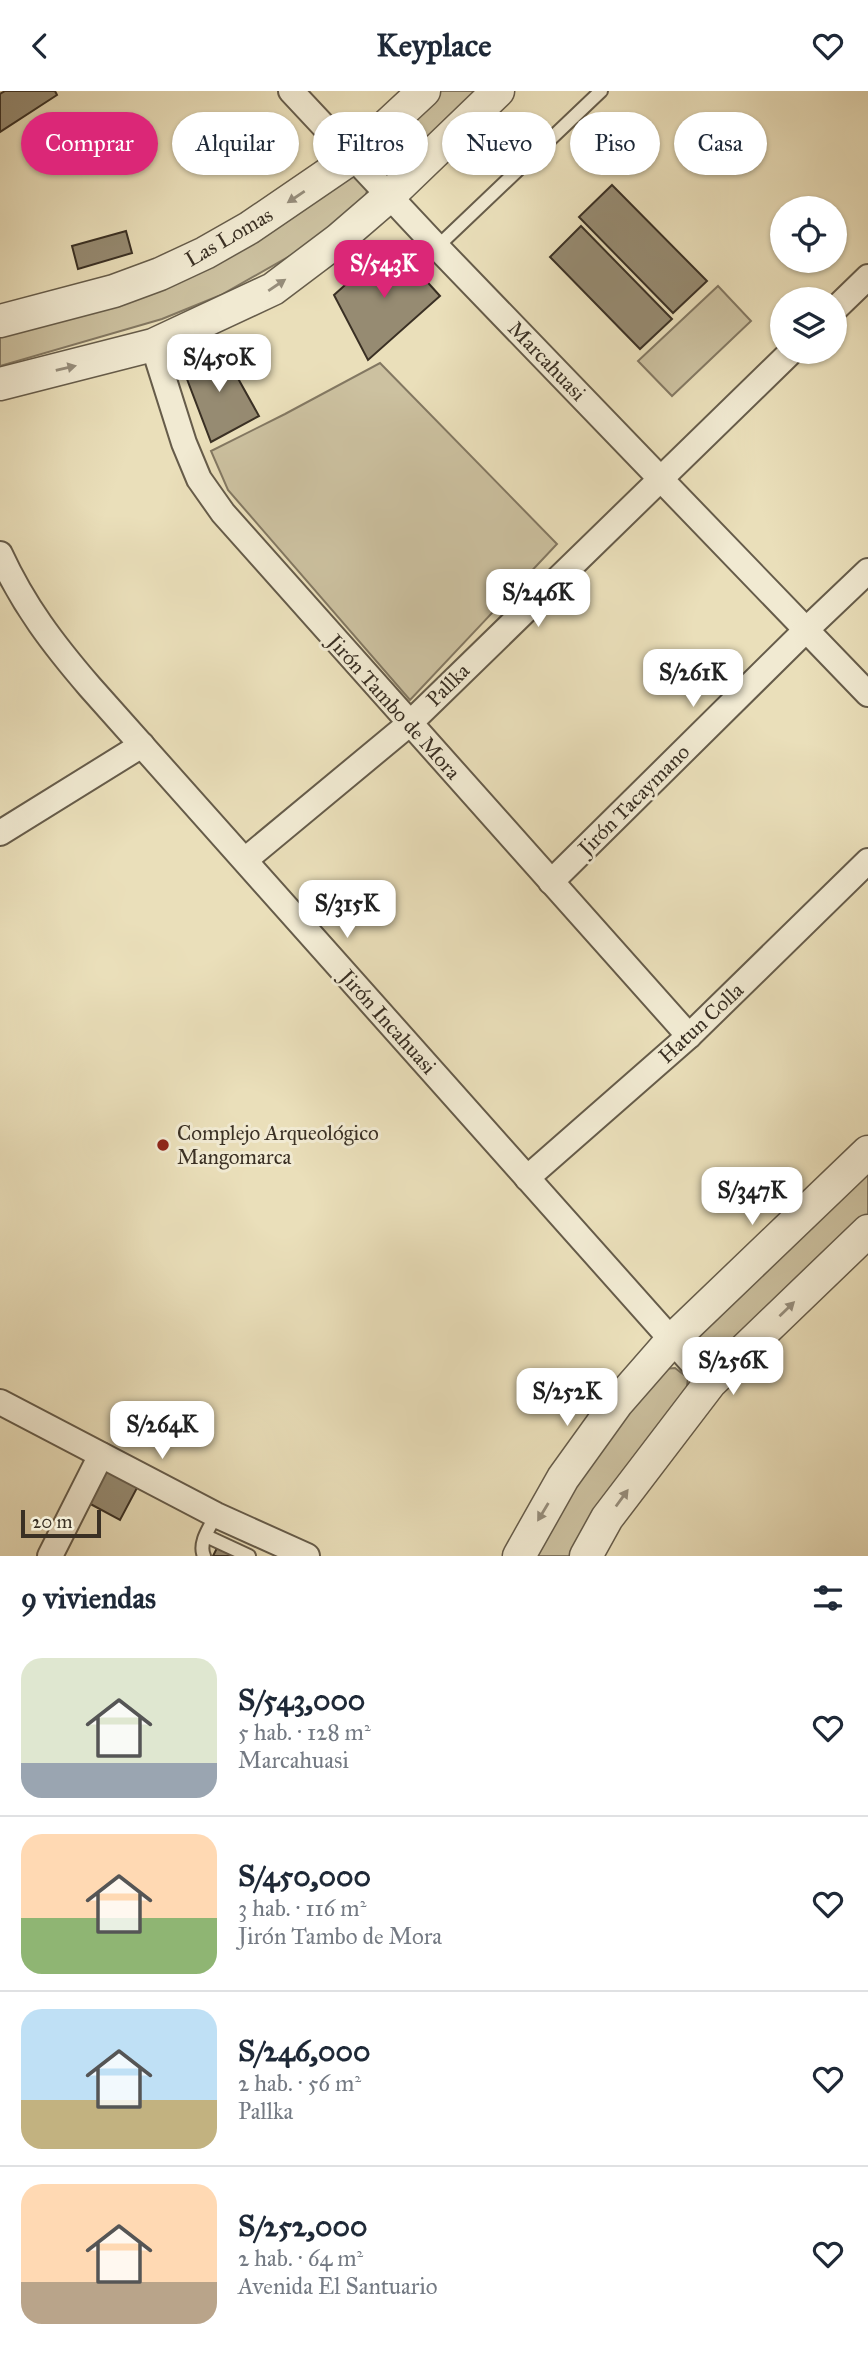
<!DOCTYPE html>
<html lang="es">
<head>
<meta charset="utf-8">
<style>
  :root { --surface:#fff; --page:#f6f6f7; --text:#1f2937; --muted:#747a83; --line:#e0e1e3; --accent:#db2777 }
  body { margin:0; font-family:"IM FELL Great Primer",serif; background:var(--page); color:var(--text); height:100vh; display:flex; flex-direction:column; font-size:26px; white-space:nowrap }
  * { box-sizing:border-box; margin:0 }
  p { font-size:23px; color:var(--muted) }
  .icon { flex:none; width:38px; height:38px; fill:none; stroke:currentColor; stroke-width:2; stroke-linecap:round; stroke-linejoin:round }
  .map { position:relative; height:1465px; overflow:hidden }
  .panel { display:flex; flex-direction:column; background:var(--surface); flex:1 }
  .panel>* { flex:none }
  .top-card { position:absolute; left:21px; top:21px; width:826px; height:63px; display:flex; gap:14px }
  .fabs { position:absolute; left:770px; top:105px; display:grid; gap:14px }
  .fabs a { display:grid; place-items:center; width:77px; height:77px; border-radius:50%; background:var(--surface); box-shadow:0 2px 5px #0004; font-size:35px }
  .scale { position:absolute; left:21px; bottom:18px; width:80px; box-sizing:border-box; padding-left:7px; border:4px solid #3a3024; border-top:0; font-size:19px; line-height:24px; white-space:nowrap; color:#3a3024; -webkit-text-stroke:5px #f1ead2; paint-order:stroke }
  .price { position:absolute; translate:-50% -60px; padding:0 16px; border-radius:14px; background:#fff; color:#222; font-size:23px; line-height:46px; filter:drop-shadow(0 2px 4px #0008) }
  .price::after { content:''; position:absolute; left:50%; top:42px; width:21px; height:16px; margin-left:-10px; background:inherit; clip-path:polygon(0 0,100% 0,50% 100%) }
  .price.active { background:var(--accent); color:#fff }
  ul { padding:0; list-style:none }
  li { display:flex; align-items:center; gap:21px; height:175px; padding:0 21px }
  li+li { border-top:2px solid var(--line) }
  li span { display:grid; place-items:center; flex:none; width:196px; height:140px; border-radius:21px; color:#555 }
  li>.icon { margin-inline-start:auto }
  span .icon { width:84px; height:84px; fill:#fffc; stroke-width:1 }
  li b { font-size:30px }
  h2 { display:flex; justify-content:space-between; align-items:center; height:84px; padding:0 21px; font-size:30px }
  .chip { padding:0 24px; border-radius:32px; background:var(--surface); box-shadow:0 2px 5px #0004; font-size:24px; line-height:63px }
  .chip.active { background:var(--accent); color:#fff }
  header { display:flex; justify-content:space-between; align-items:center; height:91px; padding:0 21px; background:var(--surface); font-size:32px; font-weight:800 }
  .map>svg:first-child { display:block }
</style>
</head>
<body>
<header><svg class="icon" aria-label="back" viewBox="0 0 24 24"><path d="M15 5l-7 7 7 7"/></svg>Keyplace<svg class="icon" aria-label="heart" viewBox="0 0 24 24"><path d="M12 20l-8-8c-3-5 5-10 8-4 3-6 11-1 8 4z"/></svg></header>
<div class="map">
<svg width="868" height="1465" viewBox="0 0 868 1465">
  <rect width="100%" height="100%" fill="#eadfba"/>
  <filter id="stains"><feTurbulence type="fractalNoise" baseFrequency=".00286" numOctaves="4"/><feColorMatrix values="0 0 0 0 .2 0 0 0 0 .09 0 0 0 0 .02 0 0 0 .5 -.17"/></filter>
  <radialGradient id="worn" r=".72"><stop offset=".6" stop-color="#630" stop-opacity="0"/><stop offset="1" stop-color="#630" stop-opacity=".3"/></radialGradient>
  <g fill="#ccc1a0" stroke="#837862" stroke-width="2">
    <path d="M 436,0 L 477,0 L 398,75 L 386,77 L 375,66 Z"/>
    <path d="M 345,85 L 355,86 L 368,97 L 364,109 L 304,157 L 221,204 L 162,228 L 0,275 L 0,242 Z"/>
    <path d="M 718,195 L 751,230 L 672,305 L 638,270 Z"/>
    <path d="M 380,272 L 557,453 L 410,609 L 228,399 L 211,360 L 285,323 Z"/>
    <path d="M 868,1077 L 868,1123 L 720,1268 L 708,1267 L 693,1255 L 698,1240 Z"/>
    <path d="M 675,1277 L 688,1287 L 686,1303 L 574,1465 L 532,1465 L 565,1405 L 663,1278 Z"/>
  </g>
  <g fill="#968b72" stroke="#3a3024" stroke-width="2">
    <path d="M 5,0 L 55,0 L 57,4 L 0,41 L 0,3 Z"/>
    <path d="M 612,94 L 707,190 L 673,222 L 579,126 Z"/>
    <path d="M 581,135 L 672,228 L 640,258 L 550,166 Z"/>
    <path d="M 126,140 L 132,162 L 78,178 L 72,155 Z"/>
    <path d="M 392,152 L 440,205 L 368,269 L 334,204 Z"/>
    <path d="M 221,257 L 259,325 L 211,351 L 182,275 Z"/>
    <path d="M 101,1378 L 138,1395 L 120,1429 L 83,1409 Z"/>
    <path d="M 219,1453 L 244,1465 L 213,1465 Z"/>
  </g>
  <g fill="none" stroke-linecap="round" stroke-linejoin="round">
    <defs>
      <g id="service">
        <path d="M 437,156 L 601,0"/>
        <path d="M 206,1445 L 249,1465"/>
        <path d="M 204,1465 C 198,1452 210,1436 216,1424"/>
      </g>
      <g id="minor">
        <path d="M 291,0 L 437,156 L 868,603"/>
        <path d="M 835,218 L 868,186"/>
        <path d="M 153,254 L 184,352 L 199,388 L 223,422 L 689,945"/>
        <path d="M 0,463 C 24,515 53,553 90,596 L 710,1292"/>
        <path d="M 0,742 L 142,654"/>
        <path d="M 245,769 L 409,633 L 791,261"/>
        <path d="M 551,791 L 807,538 L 868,480"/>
        <path d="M 527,1087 L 689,945 L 868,770"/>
        <path d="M 0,1311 L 216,1424 L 307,1465"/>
        <path d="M 50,1465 L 101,1364"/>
      </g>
      <g id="tertiary">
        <path d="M 0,230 L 114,200 L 160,183 L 205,162 L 249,137 L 353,66 L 424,0"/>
        <path d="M 0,293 L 153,254 L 273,198 L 338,149 L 389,105 L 498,0"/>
        <path d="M 519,1465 L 563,1387 L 617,1312 L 672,1249 L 868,1061"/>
        <path d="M 586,1465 L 607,1427 L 710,1292 L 868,1140"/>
      </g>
    </defs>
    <use href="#service" stroke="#665c4a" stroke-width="16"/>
    <use href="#minor" stroke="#665c4a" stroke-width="28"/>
    <use href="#tertiary" stroke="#665c4a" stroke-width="35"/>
    <use href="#service" stroke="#f1ead2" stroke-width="12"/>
    <use href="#minor" stroke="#f1ead2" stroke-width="24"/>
    <use href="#tertiary" stroke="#f1ead2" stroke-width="32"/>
  </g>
  <defs><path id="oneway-solid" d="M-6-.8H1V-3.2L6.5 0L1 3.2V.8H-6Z" transform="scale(1.75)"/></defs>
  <g fill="#968d7b">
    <use href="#oneway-solid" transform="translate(296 106) rotate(146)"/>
    <use href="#oneway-solid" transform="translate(277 194) rotate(-34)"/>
    <use href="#oneway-solid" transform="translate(66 277) rotate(-13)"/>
    <use href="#oneway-solid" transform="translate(787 1218) rotate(-44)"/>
    <use href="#oneway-solid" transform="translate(622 1407) rotate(-54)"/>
    <use href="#oneway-solid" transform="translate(543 1421) rotate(121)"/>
  </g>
  <circle fill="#8f2418" stroke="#f1ead2" stroke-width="2.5" cx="163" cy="1054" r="7"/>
  <g text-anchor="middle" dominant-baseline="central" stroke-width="6" stroke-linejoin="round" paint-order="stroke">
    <g font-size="21" fill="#3a3024" stroke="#f1ead2">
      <text transform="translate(229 146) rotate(-30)">Las Lomas</text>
      <text transform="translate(547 270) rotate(46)">Marcahuasi</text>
      <text transform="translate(448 594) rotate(-45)">Pallka</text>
      <text transform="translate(394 616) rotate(48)">Jirón Tambo de Mora</text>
      <text transform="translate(634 709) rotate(-45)">Jirón Tacaymano</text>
      <text transform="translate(388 931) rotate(48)">Jirón Incahuasi</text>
      <text transform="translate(701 932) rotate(-43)">Hatun Colla</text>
    </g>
    <g font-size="21" fill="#3a3024" stroke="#f1ead2" text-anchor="start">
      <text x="177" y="1042">Complejo Arqueológico<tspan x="177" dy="24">Mangomarca</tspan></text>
    </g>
  </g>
  <rect width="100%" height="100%" filter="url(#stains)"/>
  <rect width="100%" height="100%" fill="url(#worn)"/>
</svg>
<div class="fabs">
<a><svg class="icon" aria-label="locate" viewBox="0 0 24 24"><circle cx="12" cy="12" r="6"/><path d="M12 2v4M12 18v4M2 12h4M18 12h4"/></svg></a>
<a><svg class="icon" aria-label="layers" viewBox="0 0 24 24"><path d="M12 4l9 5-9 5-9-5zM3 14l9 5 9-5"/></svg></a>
</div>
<div class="scale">20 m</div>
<b class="price active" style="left:384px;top:209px">S/543K</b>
<b class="price" style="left:219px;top:303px">S/450K</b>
<b class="price" style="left:538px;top:538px">S/246K</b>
<b class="price" style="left:693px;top:618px">S/261K</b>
<b class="price" style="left:347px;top:849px">S/315K</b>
<b class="price" style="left:752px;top:1136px">S/347K</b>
<b class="price" style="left:733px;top:1306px">S/256K</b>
<b class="price" style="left:567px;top:1337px">S/252K</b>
<b class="price" style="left:162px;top:1370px">S/264K</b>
<div class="top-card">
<a class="chip active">Comprar</a>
<a class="chip">Alquilar</a>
<a class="chip">Filtros</a>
<a class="chip">Nuevo</a>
<a class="chip">Piso</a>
<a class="chip">Casa</a>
</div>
</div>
<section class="panel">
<h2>9 viviendas<svg class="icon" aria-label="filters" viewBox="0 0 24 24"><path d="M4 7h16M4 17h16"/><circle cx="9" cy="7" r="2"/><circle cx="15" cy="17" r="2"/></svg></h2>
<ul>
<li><span style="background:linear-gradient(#dfe7d0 75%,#9aa5b1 0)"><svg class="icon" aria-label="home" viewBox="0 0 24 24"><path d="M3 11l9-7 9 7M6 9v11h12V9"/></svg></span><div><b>S/543,000</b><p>5 hab. · 128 m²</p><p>Marcahuasi</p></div><svg class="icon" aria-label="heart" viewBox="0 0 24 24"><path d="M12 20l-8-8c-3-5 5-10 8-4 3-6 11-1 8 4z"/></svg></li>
<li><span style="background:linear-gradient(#ffd9b3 60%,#8fb573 0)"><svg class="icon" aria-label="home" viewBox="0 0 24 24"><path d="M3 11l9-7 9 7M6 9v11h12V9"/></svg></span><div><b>S/450,000</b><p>3 hab. · 116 m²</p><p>Jirón Tambo de Mora</p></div><svg class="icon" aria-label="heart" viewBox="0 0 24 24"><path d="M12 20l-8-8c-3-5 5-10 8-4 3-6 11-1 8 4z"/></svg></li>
<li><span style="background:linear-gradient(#bfe0f5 65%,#c2b280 0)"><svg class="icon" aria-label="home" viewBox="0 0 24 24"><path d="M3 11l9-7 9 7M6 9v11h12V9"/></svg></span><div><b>S/246,000</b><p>2 hab. · 56 m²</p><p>Pallka</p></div><svg class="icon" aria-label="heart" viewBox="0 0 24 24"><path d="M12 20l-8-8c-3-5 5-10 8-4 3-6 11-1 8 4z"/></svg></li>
<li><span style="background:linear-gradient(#ffd9b3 70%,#b9a48a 0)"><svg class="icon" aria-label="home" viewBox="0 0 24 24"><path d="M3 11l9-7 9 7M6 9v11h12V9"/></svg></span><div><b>S/252,000</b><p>2 hab. · 64 m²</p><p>Avenida El Santuario</p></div><svg class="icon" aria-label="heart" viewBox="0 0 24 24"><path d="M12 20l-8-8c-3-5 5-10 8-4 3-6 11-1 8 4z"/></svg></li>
</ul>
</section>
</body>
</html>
